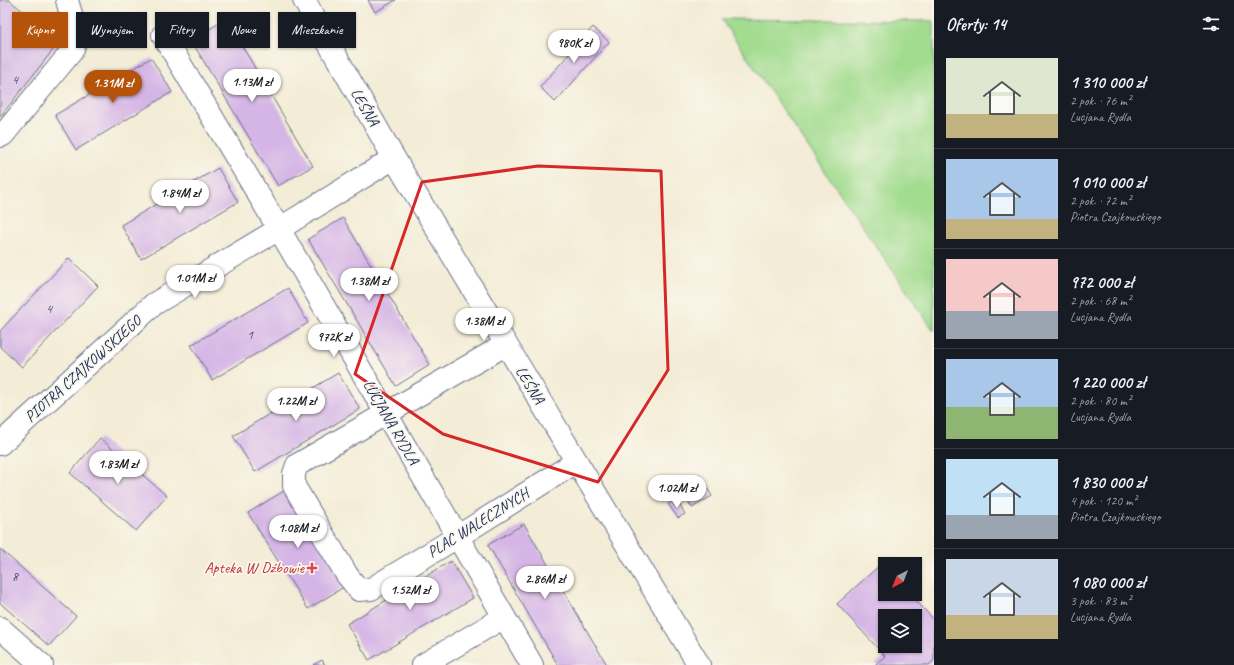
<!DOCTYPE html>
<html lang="pl">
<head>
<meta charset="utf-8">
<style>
  :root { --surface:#171b24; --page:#20242c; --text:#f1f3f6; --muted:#9ea1a6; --line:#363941; --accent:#b45309 }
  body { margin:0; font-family:Caveat,sans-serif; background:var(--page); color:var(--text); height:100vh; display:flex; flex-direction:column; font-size:15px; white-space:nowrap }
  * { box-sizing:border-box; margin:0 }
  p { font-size:13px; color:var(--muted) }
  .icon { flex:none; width:22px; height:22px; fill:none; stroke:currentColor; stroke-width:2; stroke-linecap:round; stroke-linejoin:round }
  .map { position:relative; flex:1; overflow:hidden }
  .drawer { display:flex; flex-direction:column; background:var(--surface); width:300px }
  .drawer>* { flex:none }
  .banner { position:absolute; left:12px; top:12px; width:380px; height:36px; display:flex; gap:8px }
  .needle { width:26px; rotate:222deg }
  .tools { position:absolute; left:878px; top:557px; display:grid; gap:8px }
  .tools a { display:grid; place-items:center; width:44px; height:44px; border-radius:0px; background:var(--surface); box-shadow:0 1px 3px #0004; font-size:20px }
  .price { position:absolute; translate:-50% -34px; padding:0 9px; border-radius:14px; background:#fff; color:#222; font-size:13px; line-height:26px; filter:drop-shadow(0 1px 2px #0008) }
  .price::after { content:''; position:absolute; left:50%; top:24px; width:12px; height:9px; margin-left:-6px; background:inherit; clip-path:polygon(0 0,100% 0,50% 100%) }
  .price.selected { background:var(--accent); color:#fff }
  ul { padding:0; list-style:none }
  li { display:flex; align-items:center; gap:12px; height:100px; padding:0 12px }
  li+li { border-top:1px solid var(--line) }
  li span { display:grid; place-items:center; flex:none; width:112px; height:80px; border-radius:0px; color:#555 }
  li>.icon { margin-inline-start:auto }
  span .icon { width:48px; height:48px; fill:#fffc; stroke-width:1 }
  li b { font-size:17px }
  h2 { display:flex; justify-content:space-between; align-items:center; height:48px; padding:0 12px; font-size:17px }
  .pill { padding:0 14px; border-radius:0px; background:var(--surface); box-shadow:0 1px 3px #0004; font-size:14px; line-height:36px }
  .pill.selected { background:var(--accent); color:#fff }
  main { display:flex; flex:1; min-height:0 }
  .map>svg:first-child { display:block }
</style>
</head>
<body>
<main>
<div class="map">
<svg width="934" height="665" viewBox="0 0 934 665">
  <rect width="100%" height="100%" fill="#fbf7ec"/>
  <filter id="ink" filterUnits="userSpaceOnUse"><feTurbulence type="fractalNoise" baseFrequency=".025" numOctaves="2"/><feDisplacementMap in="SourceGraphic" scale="8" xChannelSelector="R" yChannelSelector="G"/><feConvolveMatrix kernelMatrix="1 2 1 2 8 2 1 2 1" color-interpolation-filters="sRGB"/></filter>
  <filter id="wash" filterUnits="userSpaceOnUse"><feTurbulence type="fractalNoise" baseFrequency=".012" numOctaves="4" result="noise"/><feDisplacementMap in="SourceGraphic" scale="16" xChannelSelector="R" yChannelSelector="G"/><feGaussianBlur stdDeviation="0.9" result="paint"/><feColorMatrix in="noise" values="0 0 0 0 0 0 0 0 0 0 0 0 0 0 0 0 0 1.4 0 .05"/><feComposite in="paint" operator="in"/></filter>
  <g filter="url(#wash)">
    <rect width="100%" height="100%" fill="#f3ecd6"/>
    <path fill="#a2dc8f" stroke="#5e8676" d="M 721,19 L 934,21 L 934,331 Z"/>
    <g id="blocks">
      <g fill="#d5b5e6" fill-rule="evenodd">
        <path d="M 0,0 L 9,0 L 60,41 L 0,117 Z"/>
        <path d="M 368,0 L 396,0 L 375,12 Z"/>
        <path d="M 226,19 L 313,166 L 278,186 L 191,40 Z"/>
        <path d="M 593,27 L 609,42 L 555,102 L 540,87 Z"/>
        <path d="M 151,58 L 172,92 L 76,150 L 55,115 Z"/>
        <path d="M 218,168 L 238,202 L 141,259 L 121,225 Z"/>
        <path d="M 343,218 L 430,365 L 396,386 L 308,239 Z"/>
        <path d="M 69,258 L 98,286 L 22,367 L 0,347 L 0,331 Z"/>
        <path d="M 288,288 L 308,323 L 212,380 L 191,345 Z"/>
        <path d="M 338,373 L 360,409 L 255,472 L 233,436 Z"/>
        <path d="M 100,438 L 167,496 L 136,531 L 70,473 Z"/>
        <path d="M 699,475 L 712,496 L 692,508 L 679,488 Z"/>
        <path d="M 287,489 L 347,585 L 308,609 L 248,513 Z"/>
        <path d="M 676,499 L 685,514 L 678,518 L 668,504 Z"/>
        <path d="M 524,524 L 607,665 L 558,665 L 488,545 Z"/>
        <path d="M 0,549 L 76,616 L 49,646 L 0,603 Z"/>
        <path d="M 451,561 L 473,598 L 369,660 L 347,624 Z"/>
        <path d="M 882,563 L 885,566 L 885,594 L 910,594 L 933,619 L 934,618 L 934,660 L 929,665 L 875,665 L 885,656 L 837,604 ZM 885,616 L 915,616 L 915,646 L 885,646 Z"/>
        <path d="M 322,660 L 325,665 L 313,665 Z"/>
      </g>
    </g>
  </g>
  <g filter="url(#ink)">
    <use href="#blocks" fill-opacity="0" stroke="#677188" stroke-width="1"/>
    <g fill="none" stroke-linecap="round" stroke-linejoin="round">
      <defs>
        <g id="minor">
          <path d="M 304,0 L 394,158 L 699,665"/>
          <path d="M 163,35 L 279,229 L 532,665"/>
          <path d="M 0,136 L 3,135 L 72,51 C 80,35 71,16 67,0"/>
          <path d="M 505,345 L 297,465 L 294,474 L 294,486 L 347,575 L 359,590 L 371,589 L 457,537 L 576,462"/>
          <path d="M 0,444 L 154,304 L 279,229 L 394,158"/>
          <path d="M 0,628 L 42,665"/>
          <path d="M 423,665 L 504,617"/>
        </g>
      </defs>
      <use href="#minor" stroke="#677188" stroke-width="24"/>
      <use href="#minor" stroke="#fff" stroke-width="22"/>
    </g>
  </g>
  <path fill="none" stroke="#d62828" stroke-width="3" stroke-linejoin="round" d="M 538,166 L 661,171 L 668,370 L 598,482 L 443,434 L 355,374 L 422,182 Z"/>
  <path fill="#e0444e" stroke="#fbf7ec" stroke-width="1.5" d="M310 562h4v4h4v4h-4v4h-4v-4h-4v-4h4z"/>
  <g text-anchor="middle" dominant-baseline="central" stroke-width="3.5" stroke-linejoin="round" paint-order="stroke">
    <g font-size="14" fill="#4a5080">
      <text x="15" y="79">4</text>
      <text x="49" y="308">4</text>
      <text x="250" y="334">1</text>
      <text x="15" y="576">8</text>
    </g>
    <g font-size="16" fill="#1b2f5e" stroke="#fbf7ec">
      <text transform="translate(365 107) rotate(60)">LEŚNA</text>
      <text transform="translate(83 369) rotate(-42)">PIOTRA CZAJKOWSKIEGO</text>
      <text transform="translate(530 385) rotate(59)">LEŚNA</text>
      <text transform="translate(391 422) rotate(60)">LUCJANA RYDLA</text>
      <text transform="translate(478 523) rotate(-32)">PLAC WALECZNYCH</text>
    </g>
    <g font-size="16" fill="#be3a42" stroke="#fbf7ec" text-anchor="end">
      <text x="304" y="568">Apteka W Dźbowie</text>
    </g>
  </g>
</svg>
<div class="tools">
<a><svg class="needle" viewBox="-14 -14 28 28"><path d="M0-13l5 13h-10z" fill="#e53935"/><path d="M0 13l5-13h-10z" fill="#9ea1a6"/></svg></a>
<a><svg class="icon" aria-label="layers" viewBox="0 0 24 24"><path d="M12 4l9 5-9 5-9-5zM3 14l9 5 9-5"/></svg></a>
</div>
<b class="price" style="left:574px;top:64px">980K zł</b>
<b class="price" style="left:252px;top:103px">1.13M zł</b>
<b class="price selected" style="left:113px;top:104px">1.31M zł</b>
<b class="price" style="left:180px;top:214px">1.84M zł</b>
<b class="price" style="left:195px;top:299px">1.01M zł</b>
<b class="price" style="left:369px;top:302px">1.38M zł</b>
<b class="price" style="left:484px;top:342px">1.38M zł</b>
<b class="price" style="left:334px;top:358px">972K zł</b>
<b class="price" style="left:296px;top:422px">1.22M zł</b>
<b class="price" style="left:118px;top:485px">1.83M zł</b>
<b class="price" style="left:677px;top:509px">1.02M zł</b>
<b class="price" style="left:298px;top:549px">1.08M zł</b>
<b class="price" style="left:545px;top:600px">2.86M zł</b>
<b class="price" style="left:410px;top:611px">1.52M zł</b>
<div class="banner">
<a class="pill selected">Kupno</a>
<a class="pill">Wynajem</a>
<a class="pill">Filtry</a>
<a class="pill">Nowe</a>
<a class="pill">Mieszkanie</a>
</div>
</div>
<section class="drawer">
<h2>Oferty: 14<svg class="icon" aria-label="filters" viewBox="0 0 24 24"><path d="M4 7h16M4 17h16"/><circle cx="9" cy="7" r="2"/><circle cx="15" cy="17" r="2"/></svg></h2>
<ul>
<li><span style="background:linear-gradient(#dfe7d0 70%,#c2b280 0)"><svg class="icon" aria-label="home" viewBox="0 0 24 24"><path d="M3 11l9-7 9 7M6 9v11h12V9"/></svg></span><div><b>1 310 000 zł</b><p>2 pok. · 76 m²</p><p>Lucjana Rydla</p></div></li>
<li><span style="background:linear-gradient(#a9c7e8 75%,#c2b280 0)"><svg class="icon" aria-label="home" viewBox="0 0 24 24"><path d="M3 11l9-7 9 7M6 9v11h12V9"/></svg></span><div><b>1 010 000 zł</b><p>2 pok. · 72 m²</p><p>Piotra Czajkowskiego</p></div></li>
<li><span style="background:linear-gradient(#f6c9c9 65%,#9aa5b1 0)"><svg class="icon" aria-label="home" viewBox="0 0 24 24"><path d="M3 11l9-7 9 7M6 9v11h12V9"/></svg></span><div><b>972 000 zł</b><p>2 pok. · 68 m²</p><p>Lucjana Rydla</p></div></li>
<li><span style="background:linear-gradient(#a9c7e8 60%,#8fb573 0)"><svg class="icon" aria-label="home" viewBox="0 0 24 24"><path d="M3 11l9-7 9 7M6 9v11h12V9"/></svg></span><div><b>1 220 000 zł</b><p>2 pok. · 80 m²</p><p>Lucjana Rydla</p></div></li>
<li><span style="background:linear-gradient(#bfe0f5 70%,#9aa5b1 0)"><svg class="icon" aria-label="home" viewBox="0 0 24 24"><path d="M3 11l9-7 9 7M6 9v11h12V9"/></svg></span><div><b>1 830 000 zł</b><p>4 pok. · 120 m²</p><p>Piotra Czajkowskiego</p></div></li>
<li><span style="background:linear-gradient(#c9d6e8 70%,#c2b280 0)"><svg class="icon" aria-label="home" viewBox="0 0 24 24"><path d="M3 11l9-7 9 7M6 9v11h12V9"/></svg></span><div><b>1 080 000 zł</b><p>3 pok. · 83 m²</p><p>Lucjana Rydla</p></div></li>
</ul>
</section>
</main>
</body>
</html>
